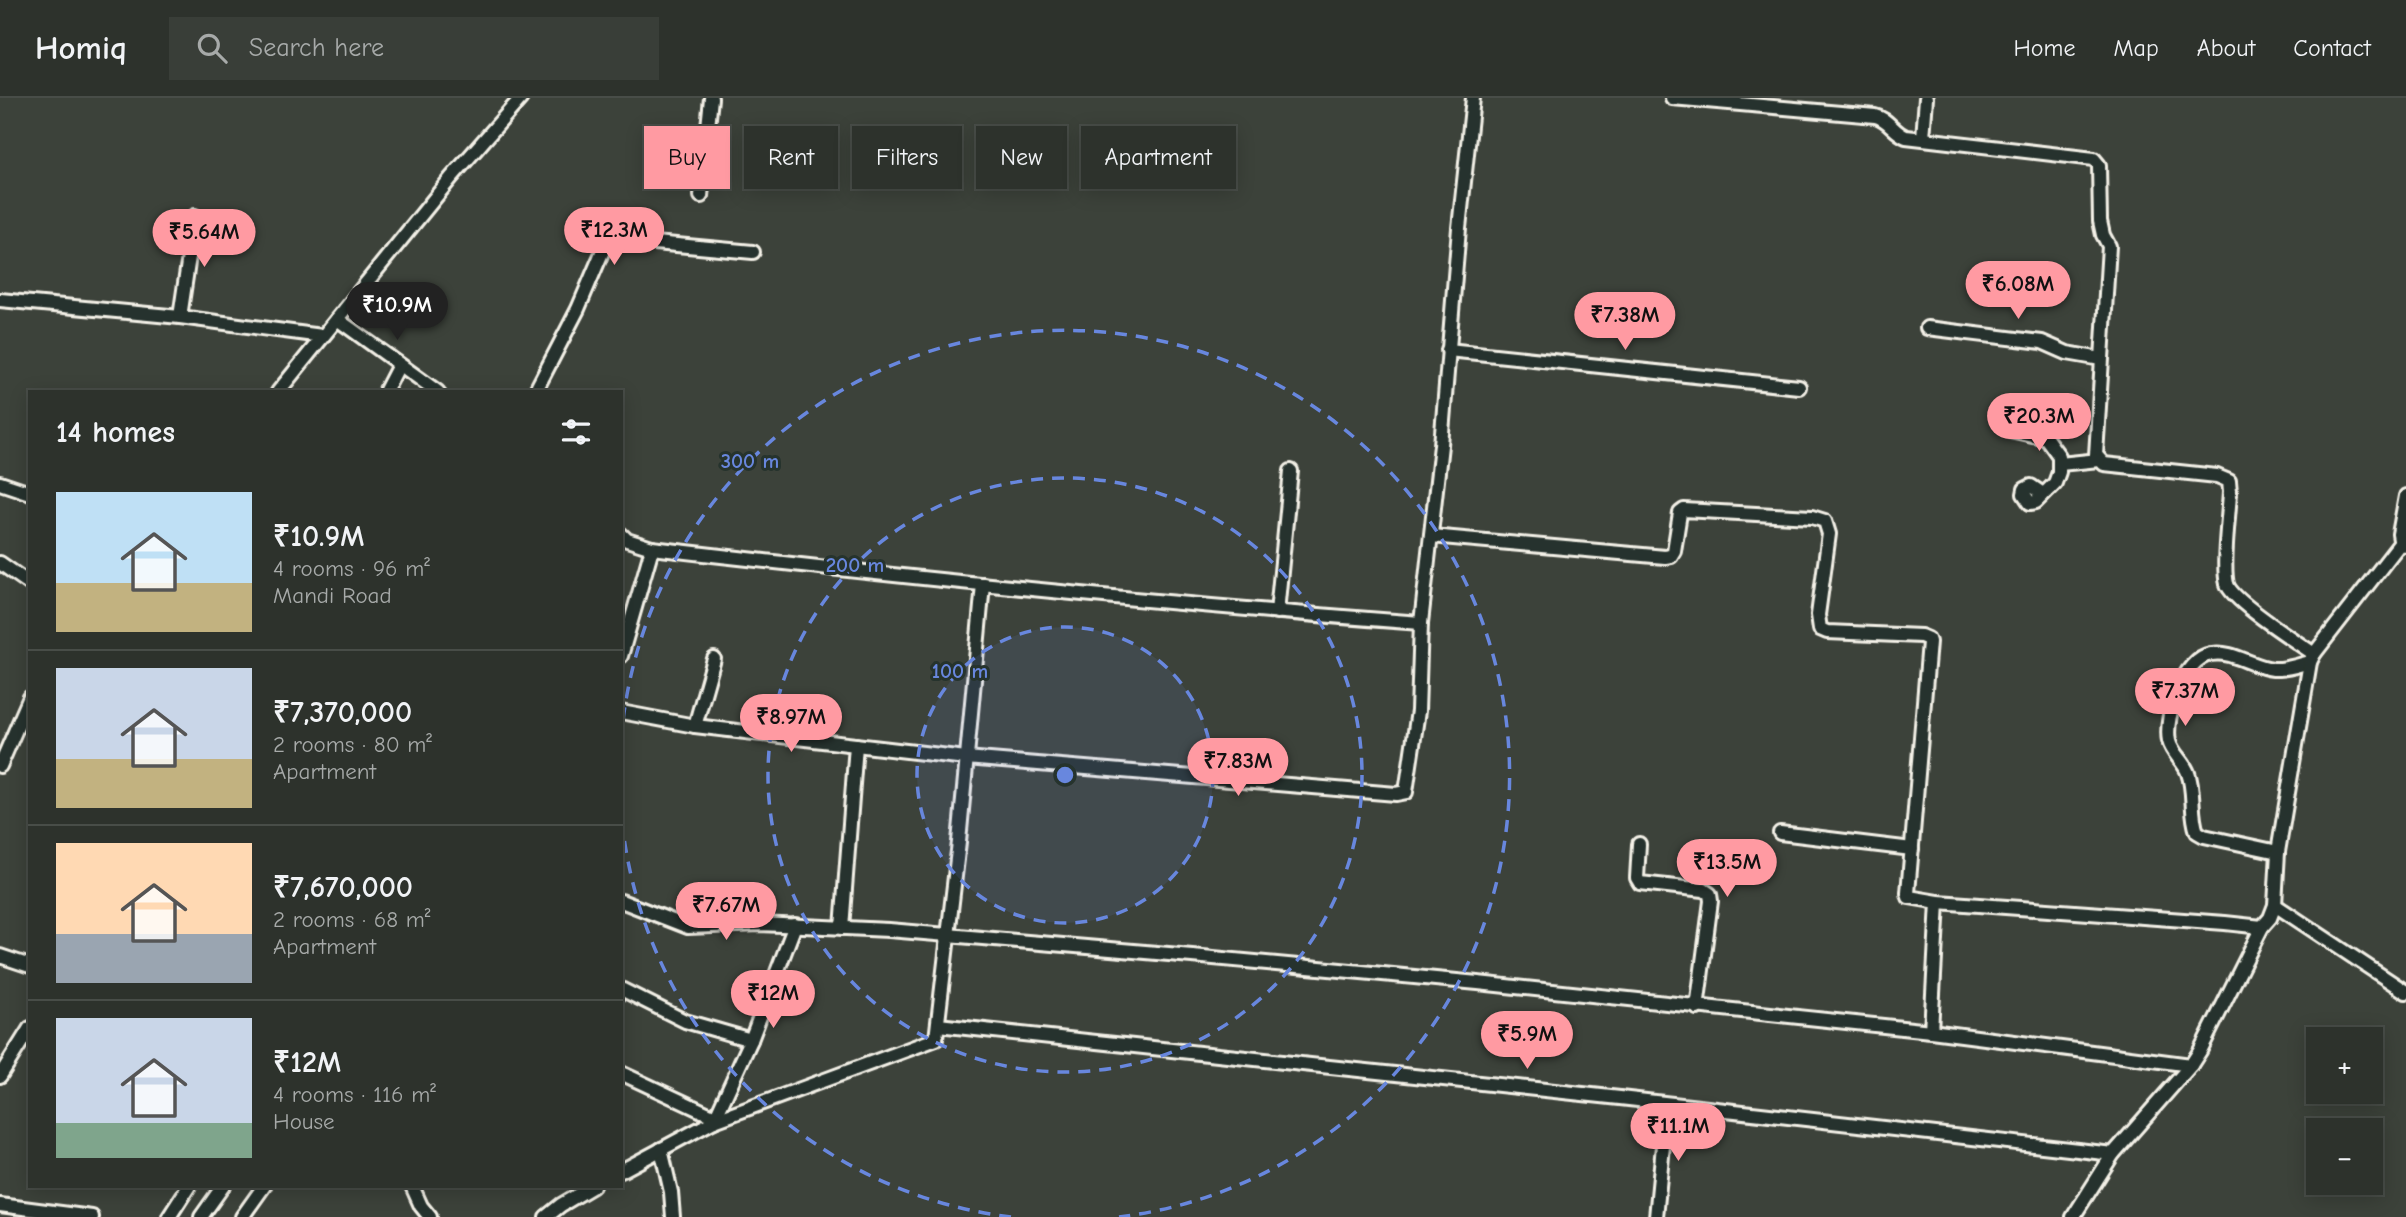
<!DOCTYPE html>
<html lang="en">
<head>
<meta charset="utf-8">
<style>
  :root { --surface:#2d322c; --page:#393e38; --text:#f1f3f6; --muted:#a7aaa9; --line:#484d48; --accent:#ff9aa2 }
  body { margin:0; font-family:"Comic Neue",sans-serif; background:var(--page); color:var(--text); height:100vh; display:flex; flex-direction:column; font-size:26px; white-space:nowrap }
  * { box-sizing:border-box; margin:0 }
  p { font-size:23px; color:var(--muted) }
  .icon { flex:none; width:38px; height:38px; fill:none; stroke:currentColor; stroke-width:2; stroke-linecap:round; stroke-linejoin:round }
  .map { position:relative; flex:1; overflow:hidden }
  .side { position:absolute; left:28px; top:292px; width:595px; height:798px; display:flex; flex-direction:column; background:var(--surface); border-radius:0px; box-shadow:0 4px 18px #0003,0 0 0 2px var(--line) }
  .side>* { flex:none }
  .guide { position:absolute; left:644px; top:28px; width:665px; height:63px; display:flex; gap:14px }
  .buttons { position:absolute; left:2306px; top:929px; display:grid; gap:14px }
  .buttons a { display:grid; place-items:center; width:77px; height:77px; border-radius:0px; background:var(--surface); box-shadow:0 4px 18px #0003,0 0 0 2px var(--line); font-size:35px }
  .price { position:absolute; translate:-50% -60px; padding:0 16px; border-radius:24px; background:var(--accent); color:#111; font-size:23px; line-height:46px; filter:drop-shadow(0 2px 4px #0008) }
  .price::after { content:''; position:absolute; left:50%; top:42px; width:21px; height:16px; margin-left:-10px; background:inherit; clip-path:polygon(0 0,100% 0,50% 100%) }
  .price.active { background:#222; color:#fff }
  ul { padding:0; list-style:none }
  li { display:flex; align-items:center; gap:21px; height:175px; padding:0 28px }
  li+li { border-top:2px solid var(--line) }
  li span { display:grid; place-items:center; flex:none; width:196px; height:140px; border-radius:0px; color:#555 }
  li>.icon { margin-inline-start:auto }
  span .icon { width:84px; height:84px; fill:#fffc; stroke-width:1 }
  li b { font-size:30px }
  h2 { display:flex; justify-content:space-between; align-items:center; height:84px; padding:0 28px; font-size:30px }
  .pill { padding:0 24px; border-radius:0px; background:var(--surface); box-shadow:0 4px 18px #0003,0 0 0 2px var(--line); font-size:24px; line-height:63px }
  .pill.active { background:var(--accent); color:#111 }
  header { display:flex; align-items:center; gap:42px; box-sizing:border-box; height:98px; padding:0 35px; background:var(--surface); border-bottom:2px solid var(--line) }
  header strong { font-size:33px }
  nav { display:flex; gap:38px; margin-inline-start:auto; font-size:24px }
  .search { width:490px; height:63px; background:var(--page); display:flex; align-items:center; gap:18px; box-sizing:border-box; padding:0 24px; border-radius:0px; color:var(--muted); font-size:26px }
  .map>svg:first-child { display:block }
</style>
</head>
<body>
<header>
<strong>Homiq</strong>
<div class="search"><svg class="icon" aria-label="search" viewBox="0 0 24 24"><circle cx="10" cy="10" r="6"/><path d="M15 15l6 6"/></svg>Search here</div>
<nav><a>Home</a><a>Map</a><a>About</a><a>Contact</a></nav>
</header>
<div class="map">
<svg width="2406" height="1119" viewBox="0 0 2406 1119">
  <rect width="100%" height="100%" fill="#3c423a"/>
  <filter id="ink" filterUnits="userSpaceOnUse"><feTurbulence type="fractalNoise" baseFrequency=".0143" numOctaves="2"/><feDisplacementMap in="SourceGraphic" scale="14" xChannelSelector="R" yChannelSelector="G"/><feConvolveMatrix kernelMatrix="1 2 1 2 8 2 1 2 1" color-interpolation-filters="sRGB"/></filter>
  <g filter="url(#ink)">
    <g fill="none" stroke-linecap="round" stroke-linejoin="round">
      <defs>
        <g id="minor">
          <path d="M 1672,0 L 1875,18 C 1889,21 1893,34 1906,39 L 2094,61 L 2099,67 L 2100,123 L 2103,137 L 2109,148 L 2096,357 L 2104,366 L 2217,378 L 2229,383 L 2230,394 C 2229,416 2222,467 2227,486 C 2232,503 2297,544 2314,556"/>
          <path d="M 1923,40 L 1926,0"/>
          <path d="M 701,98 L 711,0"/>
          <path d="M 0,202 L 180,219 L 322,238"/>
          <path d="M 180,219 L 195,118"/>
          <path d="M 337,221 L 438,294"/>
          <path d="M 1927,230 L 2042,244 L 2067,255 L 2101,261"/>
          <path d="M 1448,252 L 1799,289"/>
          <path d="M 278,294 L 451,80 L 521,0"/>
          <path d="M 385,294 L 399,267"/>
          <path d="M 535,294 L 578,211 L 604,150 L 611,141 L 753,154"/>
          <path d="M 2010,332 L 2046,340 L 2059,358 L 2059,374 L 2055,385 L 2036,404 L 2030,405 L 2024,396 L 2025,391 L 2031,388 L 2043,396"/>
          <path d="M 2060,366 L 2099,362"/>
          <path d="M 0,385 L 30,395"/>
          <path d="M 621,436 L 627,442 L 652,450 C 908,480 1164,506 1421,525"/>
          <path d="M 1431,438 L 1665,459 L 1671,458 L 1674,453 L 1680,415 L 1684,412 L 1812,419 L 1825,423 L 1829,436 L 1818,517 L 1820,531 L 1827,534 L 1921,538 L 1928,541 L 1929,544 L 1908,795 L 1909,799 L 1938,804 L 2225,825 L 2262,829"/>
          <path d="M 2405,447 L 2400,442 L 2399,436 L 2406,398"/>
          <path d="M 0,465 L 30,486"/>
          <path d="M 1277,514 L 1291,373"/>
          <path d="M 621,558 L 652,450"/>
          <path d="M 621,614 L 695,628 L 966,660 L 1396,696 L 1406,694 L 1418,613 L 1421,525 L 1441,347 L 1459,130 L 1473,0"/>
          <path d="M 695,628 L 714,561"/>
          <path d="M 0,668 L 30,599"/>
          <path d="M 1780,735 L 1912,751"/>
          <path d="M 1639,746 L 1637,780 L 1640,785 L 1704,792 L 1710,796 L 1711,803 L 1697,910"/>
          <path d="M 2278,754 L 2204,738 L 2197,734 C 2190,716 2195,693 2188,675 C 2184,663 2172,656 2169,643 C 2164,619 2183,560 2211,556 C 2233,552 2252,569 2273,571 C 2286,572 2299,567 2310,564"/>
          <path d="M 621,803 L 688,829 L 760,826 L 889,832 L 1192,858 L 1478,885 L 1931,933 L 2191,967"/>
          <path d="M 2275,807 L 2406,894"/>
          <path d="M 842,830 L 856,647"/>
          <path d="M 0,858 L 30,868"/>
          <path d="M 621,891 L 685,923 L 751,942"/>
          <path d="M 938,927 L 1620,1000 L 2113,1056"/>
          <path d="M 1931,933 L 1938,804"/>
          <path d="M 621,975 L 715,1019"/>
          <path d="M 0,978 L 30,930"/>
          <path d="M 714,1023 L 751,942 L 795,827"/>
          <path d="M 661,1051 L 671,1094 L 673,1119"/>
          <path d="M 621,1073 L 714,1023 L 936,941 L 959,744 L 983,486"/>
          <path d="M 412,1088 L 421,1108 L 430,1119"/>
          <path d="M 0,1107 L 92,1119"/>
          <path d="M 169,1119 L 189,1088"/>
          <path d="M 201,1119 L 223,1088"/>
          <path d="M 242,1119 L 264,1088"/>
          <path d="M 546,1119 L 561,1107 L 593,1088"/>
          <path d="M 1656,1119 L 1667,1007"/>
          <path d="M 2073,1119 L 2113,1056 L 2191,967 L 2200,953 L 2262,829 L 2270,820 L 2275,807 L 2278,754 L 2310,564 L 2314,556 L 2401,444"/>
        </g>
      </defs>
      <use href="#minor" stroke="#f4f1e8" stroke-width="18"/>
      <use href="#minor" stroke="#26332d" stroke-width="12"/>
    </g>
  </g>
  <circle cx="1065" cy="677" r="148" fill="#6887de" fill-opacity=".12"/>
  <g fill="none" stroke="#6887de" stroke-width="3.5" stroke-dasharray="12 9">
    <circle cx="1065" cy="677" r="148"/>
    <circle cx="1065" cy="677" r="297"/>
    <path d="M1011 1119A445 445 0 0 1 621 712M621 642A445 445 0 1 1 1119 1119"/>
  </g>
  <circle cx="1065" cy="677" r="10" fill="#6887de" stroke="#26332d" stroke-width="3.5"/>
  <g font-size="21" text-anchor="middle" font-weight="bold" fill="#6887de" stroke="#26332d" stroke-width="6" stroke-linejoin="round" paint-order="stroke">
    <text x="750" y="370">300 m</text>
    <text x="855" y="474">200 m</text>
    <text x="960" y="580">100 m</text>
  </g>
</svg>
<div class="buttons">
<a>+</a>
<a>−</a>
</div>
<b class="price" style="left:614px;top:169px">₹12.3M</b>
<b class="price" style="left:204px;top:171px">₹5.64M</b>
<b class="price" style="left:2018px;top:223px">₹6.08M</b>
<b class="price active" style="left:397px;top:244px">₹10.9M</b>
<b class="price" style="left:1625px;top:254px">₹7.38M</b>
<b class="price" style="left:2039px;top:355px">₹20.3M</b>
<b class="price" style="left:2185px;top:630px">₹7.37M</b>
<b class="price" style="left:791px;top:656px">₹8.97M</b>
<b class="price" style="left:1238px;top:700px">₹7.83M</b>
<b class="price" style="left:1727px;top:801px">₹13.5M</b>
<b class="price" style="left:726px;top:844px">₹7.67M</b>
<b class="price" style="left:773px;top:932px">₹12M</b>
<b class="price" style="left:1527px;top:973px">₹5.9M</b>
<b class="price" style="left:1678px;top:1065px">₹11.1M</b>
<div class="guide">
<a class="pill active">Buy</a>
<a class="pill">Rent</a>
<a class="pill">Filters</a>
<a class="pill">New</a>
<a class="pill">Apartment</a>
</div>
<section class="side">
<h2>14 homes<svg class="icon" aria-label="filters" viewBox="0 0 24 24"><path d="M4 7h16M4 17h16"/><circle cx="9" cy="7" r="2"/><circle cx="15" cy="17" r="2"/></svg></h2>
<ul>
<li><span style="background:linear-gradient(#bfe0f5 65%,#c2b280 0)"><svg class="icon" aria-label="home" viewBox="0 0 24 24"><path d="M3 11l9-7 9 7M6 9v11h12V9"/></svg></span><div><b>₹10.9M</b><p>4 rooms · 96 m²</p><p>Mandi Road</p></div></li>
<li><span style="background:linear-gradient(#c9d6e8 65%,#c2b280 0)"><svg class="icon" aria-label="home" viewBox="0 0 24 24"><path d="M3 11l9-7 9 7M6 9v11h12V9"/></svg></span><div><b>₹7,370,000</b><p>2 rooms · 80 m²</p><p>Apartment</p></div></li>
<li><span style="background:linear-gradient(#ffd9b3 65%,#9aa5b1 0)"><svg class="icon" aria-label="home" viewBox="0 0 24 24"><path d="M3 11l9-7 9 7M6 9v11h12V9"/></svg></span><div><b>₹7,670,000</b><p>2 rooms · 68 m²</p><p>Apartment</p></div></li>
<li><span style="background:linear-gradient(#c9d6e8 75%,#7fa58c 0)"><svg class="icon" aria-label="home" viewBox="0 0 24 24"><path d="M3 11l9-7 9 7M6 9v11h12V9"/></svg></span><div><b>₹12M</b><p>4 rooms · 116 m²</p><p>House</p></div></li>
</ul>
</section>
</div>
</body>
</html>
